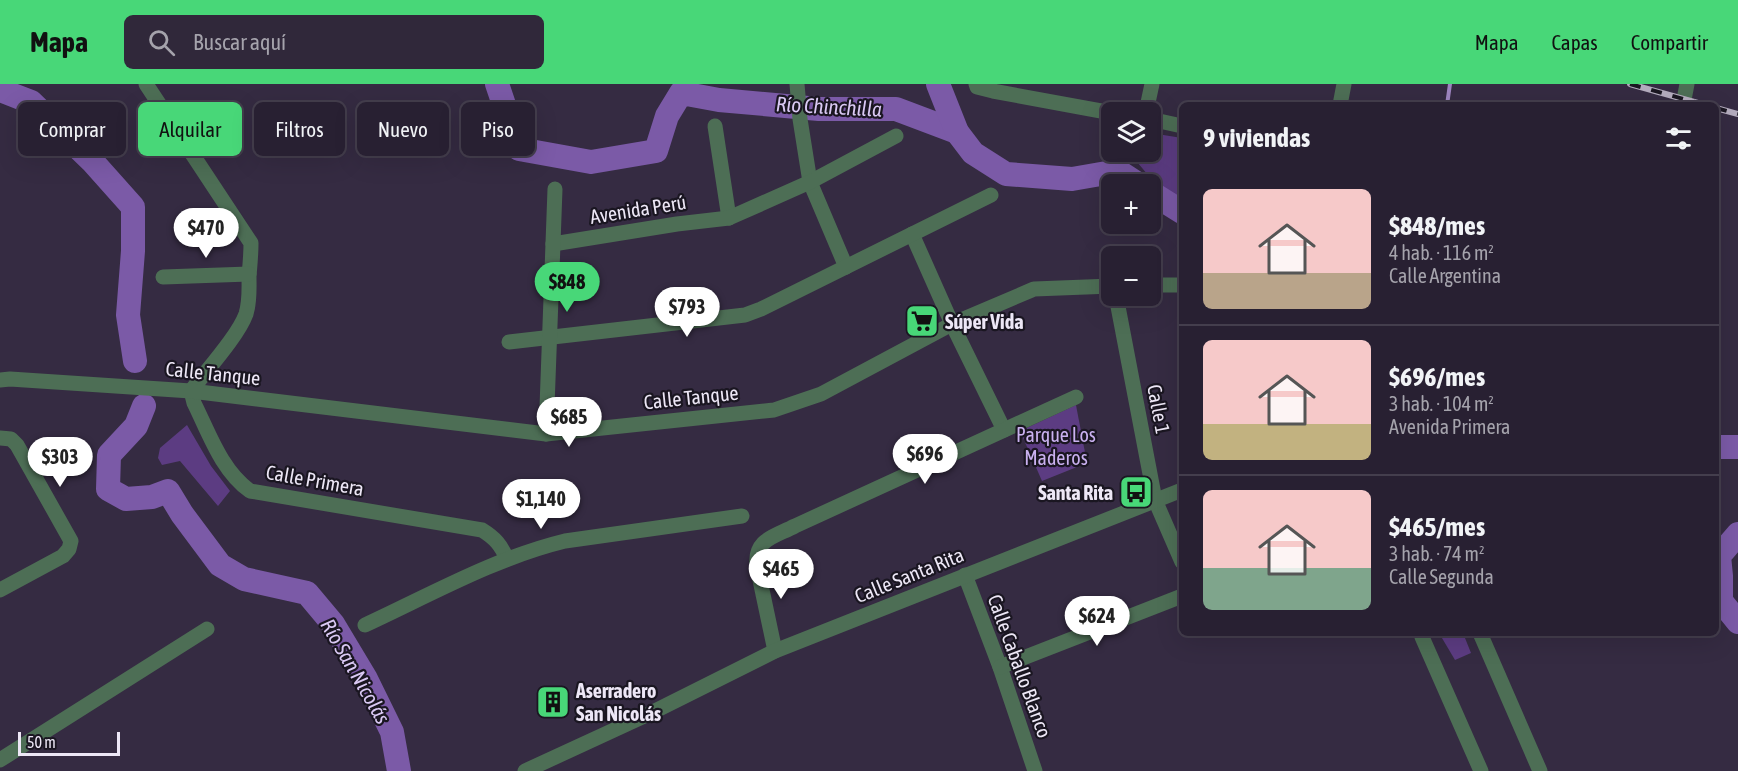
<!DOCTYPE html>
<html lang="es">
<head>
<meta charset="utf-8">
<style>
  :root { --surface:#282032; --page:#30283a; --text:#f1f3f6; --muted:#a5a3ac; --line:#443e4d; --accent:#48d778 }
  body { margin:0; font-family:"Asap Condensed",sans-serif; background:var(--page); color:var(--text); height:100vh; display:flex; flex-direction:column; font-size:22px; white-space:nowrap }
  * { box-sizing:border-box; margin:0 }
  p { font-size:20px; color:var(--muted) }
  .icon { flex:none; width:33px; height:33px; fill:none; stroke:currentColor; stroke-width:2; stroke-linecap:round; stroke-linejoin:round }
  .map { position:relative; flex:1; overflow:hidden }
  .panel { position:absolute; left:1179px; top:18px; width:540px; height:534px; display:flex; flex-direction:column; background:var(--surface); border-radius:9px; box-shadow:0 6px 24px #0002,0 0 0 2px var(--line) }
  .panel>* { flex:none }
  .guide { position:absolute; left:18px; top:18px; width:570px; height:54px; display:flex; gap:12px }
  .tools { position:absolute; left:1101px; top:18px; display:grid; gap:12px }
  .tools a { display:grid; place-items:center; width:60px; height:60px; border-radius:9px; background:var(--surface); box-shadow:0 6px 24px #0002,0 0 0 2px var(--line); font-size:30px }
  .scale { position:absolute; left:18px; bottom:15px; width:102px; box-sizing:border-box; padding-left:6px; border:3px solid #ede7f6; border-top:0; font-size:16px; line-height:21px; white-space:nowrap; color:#ede7f6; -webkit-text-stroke:4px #1a1621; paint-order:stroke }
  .price { position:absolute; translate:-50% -51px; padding:0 14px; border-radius:21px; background:#fff; color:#222; font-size:20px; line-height:39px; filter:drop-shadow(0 2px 3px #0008) }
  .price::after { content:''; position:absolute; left:50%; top:36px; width:18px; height:14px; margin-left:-9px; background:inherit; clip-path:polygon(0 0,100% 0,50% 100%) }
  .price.selected { background:var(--accent); color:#111 }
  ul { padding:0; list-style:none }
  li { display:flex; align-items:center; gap:18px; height:150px; padding:0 24px }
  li+li { border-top:2px solid var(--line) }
  li span { display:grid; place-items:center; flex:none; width:168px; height:120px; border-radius:9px; color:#555 }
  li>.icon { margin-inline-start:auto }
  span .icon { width:72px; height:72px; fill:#fffc; stroke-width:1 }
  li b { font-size:26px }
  h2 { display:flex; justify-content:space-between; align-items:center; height:72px; padding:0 24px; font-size:26px }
  .tag { padding:0 21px; border-radius:9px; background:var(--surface); box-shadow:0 6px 24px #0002,0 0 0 2px var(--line); font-size:21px; line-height:54px }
  .tag.selected { background:var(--accent); color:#111 }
  header { display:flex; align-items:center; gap:36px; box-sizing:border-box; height:84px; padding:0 30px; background:var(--accent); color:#111 }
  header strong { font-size:28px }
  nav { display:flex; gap:33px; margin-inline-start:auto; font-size:21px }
  .search { width:420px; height:54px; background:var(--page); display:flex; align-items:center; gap:15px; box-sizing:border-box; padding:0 21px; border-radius:9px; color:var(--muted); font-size:22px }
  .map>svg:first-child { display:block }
</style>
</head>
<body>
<header>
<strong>Mapa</strong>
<div class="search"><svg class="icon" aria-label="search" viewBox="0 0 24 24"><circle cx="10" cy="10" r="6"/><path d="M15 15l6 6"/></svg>Buscar aquí</div>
<nav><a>Mapa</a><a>Capas</a><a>Compartir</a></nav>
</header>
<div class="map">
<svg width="1738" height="687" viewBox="0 0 1738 687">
  <rect width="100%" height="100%" fill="#352b42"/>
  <g fill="#5c3c82">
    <path d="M 1151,49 L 1182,54 L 1182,131 L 1137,78 L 1142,68 L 1150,68 Z"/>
    <path d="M 1076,321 L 1087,379 L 1042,397 L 1020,347 Z"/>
    <path d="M 187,341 L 211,382 L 230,407 L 218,422 L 180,377 L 162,381 L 158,374 L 160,364 Z"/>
    <path d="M 1439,549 L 1463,549 L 1471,569 L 1455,576 Z"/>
  </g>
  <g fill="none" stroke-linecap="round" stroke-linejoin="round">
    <path stroke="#9d84bf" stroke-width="4" d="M 1447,21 L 1450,0"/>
    <g stroke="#7b5aa7" stroke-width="24">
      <path d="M 497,0 L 519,65 L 591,78 L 656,67 L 667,32 L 681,9 L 719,16 L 819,25 L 896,25 L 957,48"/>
      <path d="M 938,0 L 957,48 L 973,69 L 1006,90 L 1072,95 L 1118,87 L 1138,100"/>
      <path d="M 0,6 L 31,18 L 92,77 L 133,123 L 133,167 L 128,231 L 135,277"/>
      <path d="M 1150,108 L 1182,128"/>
      <path d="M 144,322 L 136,342 L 109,371 L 108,405 L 126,415 L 152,413 L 168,407 L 182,430 L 220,481 L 244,495 L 307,509 L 333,540 L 366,595 L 392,648 L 399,687"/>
      <path d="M 1716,363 L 1738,363"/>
      <path d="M 1738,450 L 1719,472 L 1721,492 L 1721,517 L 1738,538"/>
    </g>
    <g stroke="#4d6e55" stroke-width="15">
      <path d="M 146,0 L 251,159 C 251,171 250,181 249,192 C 249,205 250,217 246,230 C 238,252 206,287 191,307 L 194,319 C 209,349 221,386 250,407 L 482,446 C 495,454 501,461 507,475"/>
      <path d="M 797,0 L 800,35 L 810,98 L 846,183"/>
      <path d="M 976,0 L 977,3 L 993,7 L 1112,29"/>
      <path d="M 1340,21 L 1344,0"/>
      <path d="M 1683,21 L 1687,0"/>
      <path d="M 1146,28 L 1152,0"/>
      <path d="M 1150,35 L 1182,42"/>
      <path d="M 715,42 L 729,134"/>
      <path d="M 912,150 L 952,240 L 1004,346"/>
      <path d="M 553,160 L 677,140 L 729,134 L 810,98 L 896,52"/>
      <path d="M 163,193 L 249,190"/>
      <path d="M 1150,201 L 1182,201"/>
      <path d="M 1116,212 L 1155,416 L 1182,478"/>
      <path d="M 509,258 L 745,231 L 761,225 L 991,111"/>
      <path d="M 0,296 L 10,295 L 191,307 L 546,350 L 774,326 L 821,310 L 952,240 L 1034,205 L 1112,202"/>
      <path d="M 546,350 L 555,105"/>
      <path d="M 0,354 L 11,355 L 17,361 L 71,457 L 69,465 L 63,472 L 0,506"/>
      <path d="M 965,491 L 1000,583 L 1035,687"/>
      <path d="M 365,541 C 430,511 495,474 565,457 L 742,432"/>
      <path d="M 1480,549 L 1540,687"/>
      <path d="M 1422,553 L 1481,687"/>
      <path d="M 775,567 L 757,482 C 754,455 774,453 795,442 L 1076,313"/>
      <path d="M 1000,583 L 1182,512"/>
      <path d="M 0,676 L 207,545"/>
      <path d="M 525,687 L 653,628 L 775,567 L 1182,406"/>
    </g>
    <defs>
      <g id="rail">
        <path d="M 1630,0 L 1705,21"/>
        <path d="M 1716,24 L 1738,30"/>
      </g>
    </defs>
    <use href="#rail" stroke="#b4acbe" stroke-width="6"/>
    <use href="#rail" stroke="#1a1621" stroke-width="4" stroke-dasharray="11" stroke-linecap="butt"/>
  </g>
  <defs>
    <symbol id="supermarket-square" viewBox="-11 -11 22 22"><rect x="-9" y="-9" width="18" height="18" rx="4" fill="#48d778" stroke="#1a1621"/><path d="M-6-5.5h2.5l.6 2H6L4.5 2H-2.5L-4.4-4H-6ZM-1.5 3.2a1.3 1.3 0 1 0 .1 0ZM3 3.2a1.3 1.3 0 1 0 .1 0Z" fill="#111"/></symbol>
    <symbol id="bus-square" viewBox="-11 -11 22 22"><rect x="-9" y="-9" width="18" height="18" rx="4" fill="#48d778" stroke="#1a1621"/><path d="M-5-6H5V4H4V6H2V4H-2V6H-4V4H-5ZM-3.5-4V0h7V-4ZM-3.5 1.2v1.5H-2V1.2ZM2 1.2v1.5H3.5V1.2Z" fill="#111"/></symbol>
    <symbol id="building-square" viewBox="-11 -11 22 22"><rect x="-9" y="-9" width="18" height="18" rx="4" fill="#48d778" stroke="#1a1621"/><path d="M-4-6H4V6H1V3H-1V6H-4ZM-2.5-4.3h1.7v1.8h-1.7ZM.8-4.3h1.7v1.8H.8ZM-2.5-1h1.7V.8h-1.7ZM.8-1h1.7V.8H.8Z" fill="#111"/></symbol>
  </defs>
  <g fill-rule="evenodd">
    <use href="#supermarket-square" x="903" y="218" width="38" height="38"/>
    <use href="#bus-square" x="1117" y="389" width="38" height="38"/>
    <use href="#building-square" x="534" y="599" width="38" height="38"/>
  </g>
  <g text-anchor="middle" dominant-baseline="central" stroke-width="4.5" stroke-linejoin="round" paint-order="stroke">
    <g font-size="20" fill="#ede7f6" stroke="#1a1621">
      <text transform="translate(638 125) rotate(-9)">Avenida Perú</text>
      <text transform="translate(213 289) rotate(6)">Calle Tanque</text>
      <text transform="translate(691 313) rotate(-6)">Calle Tanque</text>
      <text transform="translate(1159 325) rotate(79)">Calle 1</text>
      <text transform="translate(315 396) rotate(10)">Calle Primera</text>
      <text transform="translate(909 491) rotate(-22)">Calle Santa Rita</text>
      <text transform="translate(1020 582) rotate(70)">Calle Caballo Blanco</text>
    </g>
    <g font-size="20" font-weight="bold" fill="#ede7f6" stroke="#1a1621" text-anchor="start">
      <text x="945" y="237">Súper Vida</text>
      <text x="1113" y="408" text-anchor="end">Santa Rita</text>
      <text x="576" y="606">Aserradero<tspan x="576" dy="23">San Nicolás</tspan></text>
    </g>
    <g font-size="20" fill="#cab1f0" stroke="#1a1621">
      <text x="1056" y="350">Parque Los<tspan x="1056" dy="23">Maderos</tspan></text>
    </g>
    <g font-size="21" font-style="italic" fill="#dac9f4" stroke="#1a1621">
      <text transform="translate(829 22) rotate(3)">Río Chinchilla</text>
      <text transform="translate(356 587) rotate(60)">Río San Nicolás</text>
    </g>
  </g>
</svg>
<div class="tools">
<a><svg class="icon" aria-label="layers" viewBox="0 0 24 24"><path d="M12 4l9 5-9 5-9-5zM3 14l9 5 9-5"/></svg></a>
<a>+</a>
<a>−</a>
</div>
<div class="scale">50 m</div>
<b class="price" style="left:206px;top:175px">$470</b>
<b class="price selected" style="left:567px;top:229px">$848</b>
<b class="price" style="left:687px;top:254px">$793</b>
<b class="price" style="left:569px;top:364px">$685</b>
<b class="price" style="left:925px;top:401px">$696</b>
<b class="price" style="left:60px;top:404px">$303</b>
<b class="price" style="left:541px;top:446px">$1,140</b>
<b class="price" style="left:781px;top:516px">$465</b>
<b class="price" style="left:1097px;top:563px">$624</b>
<div class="guide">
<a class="tag">Comprar</a>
<a class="tag selected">Alquilar</a>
<a class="tag">Filtros</a>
<a class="tag">Nuevo</a>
<a class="tag">Piso</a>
</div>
<section class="panel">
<h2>9 viviendas<svg class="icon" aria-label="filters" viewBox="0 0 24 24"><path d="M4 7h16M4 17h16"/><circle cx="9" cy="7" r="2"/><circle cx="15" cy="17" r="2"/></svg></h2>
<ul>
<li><span style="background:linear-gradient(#f6c9c9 70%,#b9a48a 0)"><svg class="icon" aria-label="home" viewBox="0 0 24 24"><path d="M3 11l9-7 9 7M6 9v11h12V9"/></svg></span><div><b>$848/mes</b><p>4 hab. · 116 m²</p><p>Calle Argentina</p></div></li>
<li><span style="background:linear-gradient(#f6c9c9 70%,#c2b280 0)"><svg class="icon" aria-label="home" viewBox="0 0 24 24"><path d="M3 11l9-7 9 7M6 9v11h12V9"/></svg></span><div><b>$696/mes</b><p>3 hab. · 104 m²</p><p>Avenida Primera</p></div></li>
<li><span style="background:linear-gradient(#f6c9c9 65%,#7fa58c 0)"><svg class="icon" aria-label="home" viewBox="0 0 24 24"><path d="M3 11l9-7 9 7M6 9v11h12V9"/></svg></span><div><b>$465/mes</b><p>3 hab. · 74 m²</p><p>Calle Segunda</p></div></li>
</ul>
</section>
</div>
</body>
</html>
